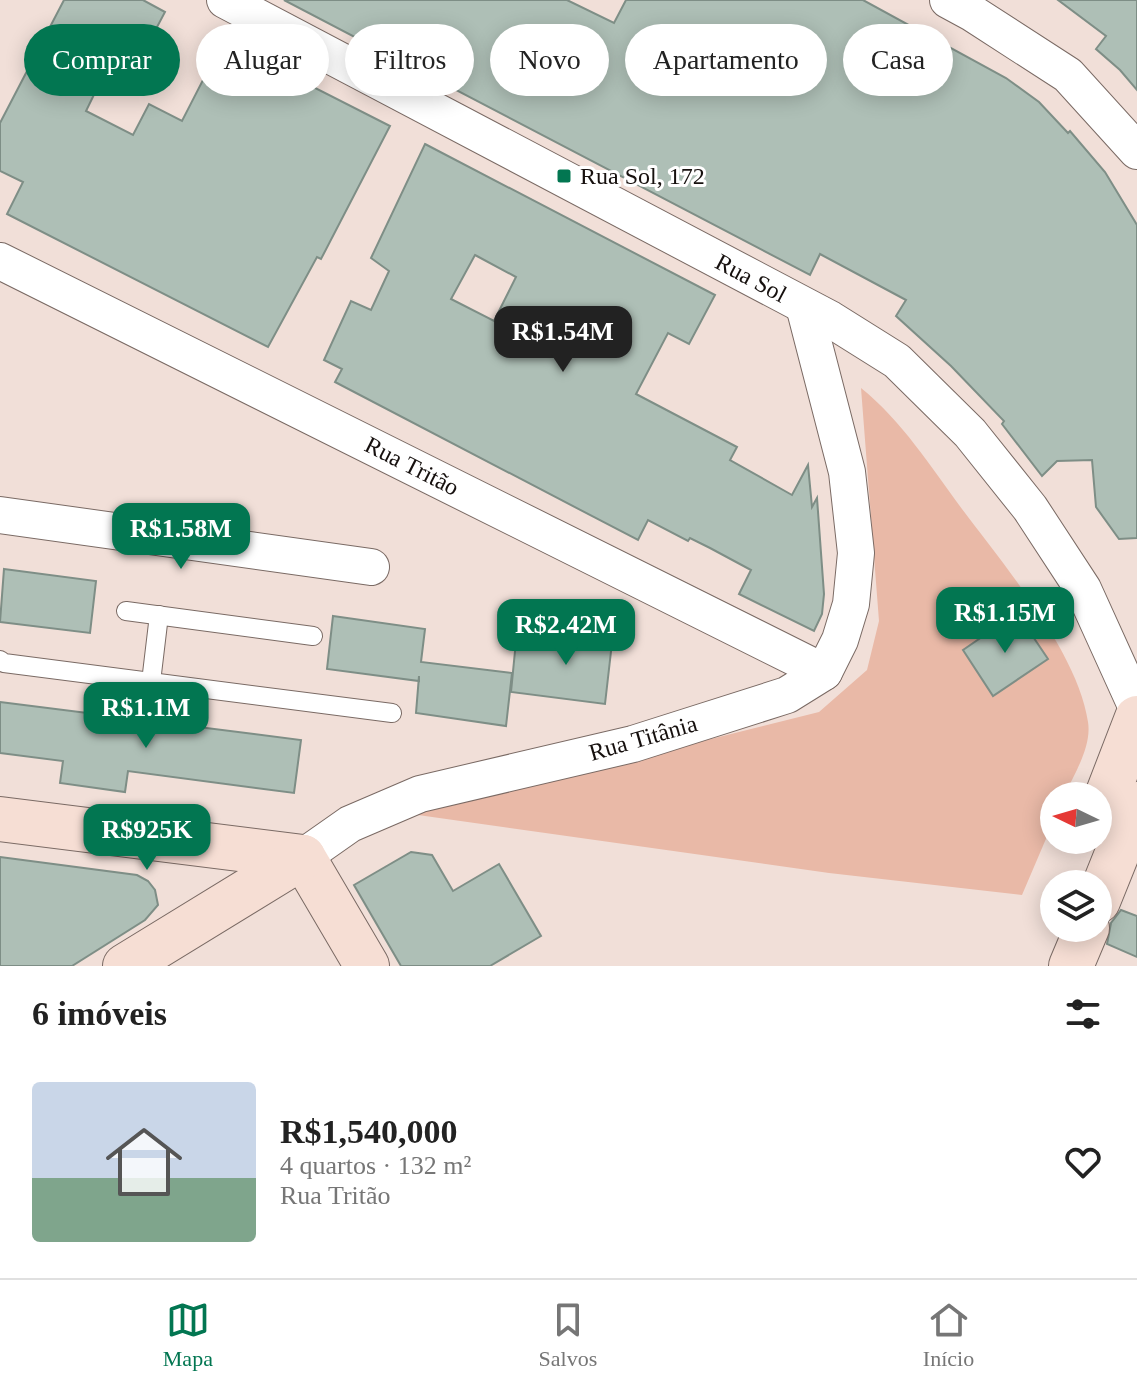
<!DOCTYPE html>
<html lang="pt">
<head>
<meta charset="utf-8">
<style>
  :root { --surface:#fff; --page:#f2f2f2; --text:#222; --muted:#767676; --line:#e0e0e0; --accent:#027651 }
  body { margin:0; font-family:"Times New Roman",serif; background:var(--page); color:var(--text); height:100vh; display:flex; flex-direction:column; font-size:30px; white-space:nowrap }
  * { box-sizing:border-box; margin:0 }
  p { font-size:26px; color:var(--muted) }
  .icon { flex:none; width:44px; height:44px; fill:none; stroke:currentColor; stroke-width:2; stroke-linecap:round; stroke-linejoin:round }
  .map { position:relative; height:966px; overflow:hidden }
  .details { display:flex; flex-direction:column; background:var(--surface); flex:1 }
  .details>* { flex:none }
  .guide { position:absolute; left:24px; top:24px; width:1090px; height:72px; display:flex; gap:16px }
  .needle { width:52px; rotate:275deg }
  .controls { position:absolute; left:1040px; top:782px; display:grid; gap:16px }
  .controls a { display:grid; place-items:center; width:72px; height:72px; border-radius:50%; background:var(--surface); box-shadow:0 4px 20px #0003; font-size:40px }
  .price { position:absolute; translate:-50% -68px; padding:0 18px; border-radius:16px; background:var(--accent); color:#fff; font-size:26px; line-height:52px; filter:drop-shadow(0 2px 4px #0008) }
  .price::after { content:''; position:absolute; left:50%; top:48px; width:24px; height:18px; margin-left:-12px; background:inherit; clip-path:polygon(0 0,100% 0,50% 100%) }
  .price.current { background:#222; color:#fff }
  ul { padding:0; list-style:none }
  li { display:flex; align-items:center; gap:24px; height:200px; padding:0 32px }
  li+li { border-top:2px solid var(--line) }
  li span { display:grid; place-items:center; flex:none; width:224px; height:160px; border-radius:8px; color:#555 }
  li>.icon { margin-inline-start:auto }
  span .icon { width:96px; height:96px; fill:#fffc; stroke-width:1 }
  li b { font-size:34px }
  h2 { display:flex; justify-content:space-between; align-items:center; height:96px; padding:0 32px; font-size:34px }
  .pill { padding:0 28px; border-radius:36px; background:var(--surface); box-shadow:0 4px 20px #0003; font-size:28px; line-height:72px }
  .pill.current { background:var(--accent); color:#fff }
  .tab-bar { display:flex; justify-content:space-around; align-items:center; height:112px; border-top:2px solid var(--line); background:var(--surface); font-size:22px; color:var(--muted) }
  .tab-bar a { display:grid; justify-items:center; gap:4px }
  .tab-bar .current { color:var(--accent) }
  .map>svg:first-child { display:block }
</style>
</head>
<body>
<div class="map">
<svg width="1137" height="966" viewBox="0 0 1137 966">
  <rect width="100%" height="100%" fill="#f1dfd8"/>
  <path fill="#e9b9a7" d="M 861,388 C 902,421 931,467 962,509 C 1003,564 1078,652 1088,722 C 1092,746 1074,775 1064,796 L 1054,796 L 1054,820 L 1022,895 L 829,873 L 411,814 L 819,712 L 867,670 L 879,621 Z"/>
  <g fill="#aebfb6" stroke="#7e8e86" stroke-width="2" fill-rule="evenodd">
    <path d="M 64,0 L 143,0 L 165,12 L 129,80 L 107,68 L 86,111 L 133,135 L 149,104 L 182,121 L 223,41 L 390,126 L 321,259 L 317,257 L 268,347 L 7,214 L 23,182 L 0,171 L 0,123 Z"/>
    <path d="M 284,0 L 567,0 L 614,23 L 626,0 L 863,0 L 1006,78 L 1039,102 L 1068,133 L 1070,131 L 1105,172 L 1137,225 L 1137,538 L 1119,539 L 1096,507 L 1092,460 L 1057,461 L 1042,476 L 1002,424 L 1004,421 L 951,366 L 896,316 L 906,300 L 820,254 L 810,275 Z"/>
    <path d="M 1058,0 L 1137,0 L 1137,90 L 1120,70 L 1096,49 L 1106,36 Z"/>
    <path d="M 425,144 L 715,295 L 689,344 L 668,333 L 636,394 L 737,447 L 730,460 L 792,495 L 808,465 L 812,507 L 817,498 L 824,594 L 822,614 L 814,631 L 739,594 L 751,570 L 710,548 L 690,538 L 688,541 L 648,520 L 638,540 L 335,382 L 342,369 L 324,360 L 351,301 L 371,310 L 389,271 L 371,258 ZM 475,255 L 516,277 L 494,321 L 451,299 Z"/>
    <path d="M 4,569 L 96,581 L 90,633 L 0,622 Z"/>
    <path d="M 1017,613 L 1048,659 L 993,696 L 963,650 Z"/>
    <path d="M 333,616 L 425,629 L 421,662 L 512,673 L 506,726 L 416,713 L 419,676 L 419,681 L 327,669 Z"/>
    <path d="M 586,621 L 614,625 L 605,704 L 511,692 L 516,641 L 583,649 Z"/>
    <path d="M 0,702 L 301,740 L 294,793 L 128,771 L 125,792 L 60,783 L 63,761 L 0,753 Z"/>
    <path d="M 411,852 L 432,855 L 453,891 L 499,864 L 541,936 L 490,966 L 401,966 L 354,885 Z"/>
    <path d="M 0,857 L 137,875 L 148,881 L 155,890 L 158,905 L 145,920 L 72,966 L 0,966 Z"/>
    <path d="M 1121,910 L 1137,916 L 1137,957 L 1107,944 L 1111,923 Z"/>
  </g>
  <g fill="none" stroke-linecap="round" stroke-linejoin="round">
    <defs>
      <g id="lane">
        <path d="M 126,611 L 313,636"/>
        <path d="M 0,660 L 4,663 L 392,713"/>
        <path d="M 151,682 L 159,615"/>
      </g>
      <g id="street">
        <path d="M 225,0 L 830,319 L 897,361 L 970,433 L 1030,508 L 1083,589 L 1137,708"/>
        <path d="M 948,0 L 972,13 L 1068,75 L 1137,151"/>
        <path d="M 0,261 L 824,672"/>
        <path d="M 0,515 L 371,567"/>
        <path d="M 303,857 L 350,824 L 420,794 L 633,744 L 787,695 L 824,672 L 840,640 L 851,604 L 856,553 L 847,472 L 804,306"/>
      </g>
      <g id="secondary">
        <path d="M 0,819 L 303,857"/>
        <path d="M 1098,819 L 1137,718"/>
        <path d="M 303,857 L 367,966"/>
        <path d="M 1098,901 L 1137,804"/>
        <path d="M 125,966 L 303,857"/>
        <path d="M 1071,966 L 1087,928"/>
      </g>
    </defs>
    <use href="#lane" stroke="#7a6a64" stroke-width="20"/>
    <use href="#street" stroke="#7a6a64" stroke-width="38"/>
    <use href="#secondary" stroke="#7a6a64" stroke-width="46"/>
    <use href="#lane" stroke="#fff" stroke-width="18"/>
    <use href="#street" stroke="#fff" stroke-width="36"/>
    <use href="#secondary" stroke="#f6ded4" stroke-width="44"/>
  </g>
  <rect fill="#027651" stroke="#fff" stroke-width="3" x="556" y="168" width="16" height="16" rx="4"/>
  <g text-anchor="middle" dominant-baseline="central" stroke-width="6" stroke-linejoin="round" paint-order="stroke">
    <g font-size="24" fill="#16100e" stroke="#fff" text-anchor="start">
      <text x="580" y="176">Rua Sol, 172</text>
    </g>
    <g font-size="24" fill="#16100e" stroke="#fff">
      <text transform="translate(751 278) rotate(28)">Rua Sol</text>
      <text transform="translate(412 466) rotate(27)">Rua Tritão</text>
      <text transform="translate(643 738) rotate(-16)">Rua Titânia</text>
    </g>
  </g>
</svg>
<div class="controls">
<a><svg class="needle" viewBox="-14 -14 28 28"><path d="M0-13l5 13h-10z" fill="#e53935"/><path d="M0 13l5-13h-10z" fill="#767676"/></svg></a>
<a><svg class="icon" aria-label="layers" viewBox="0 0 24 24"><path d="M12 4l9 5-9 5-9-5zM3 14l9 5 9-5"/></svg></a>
</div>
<b class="price current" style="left:563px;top:374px">R$1.54M</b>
<b class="price" style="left:181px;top:571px">R$1.58M</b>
<b class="price" style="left:1005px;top:655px">R$1.15M</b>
<b class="price" style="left:566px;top:667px">R$2.42M</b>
<b class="price" style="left:146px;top:750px">R$1.1M</b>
<b class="price" style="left:147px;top:872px">R$925K</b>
<div class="guide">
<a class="pill current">Comprar</a>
<a class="pill">Alugar</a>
<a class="pill">Filtros</a>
<a class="pill">Novo</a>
<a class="pill">Apartamento</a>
<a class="pill">Casa</a>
</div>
</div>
<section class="details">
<h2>6 imóveis<svg class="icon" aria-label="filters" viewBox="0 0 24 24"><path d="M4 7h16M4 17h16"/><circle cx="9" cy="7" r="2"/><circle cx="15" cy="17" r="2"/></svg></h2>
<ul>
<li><span style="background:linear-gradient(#c9d6e8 60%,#7fa58c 0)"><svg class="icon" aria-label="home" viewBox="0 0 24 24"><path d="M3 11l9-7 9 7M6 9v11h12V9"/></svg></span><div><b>R$1,540,000</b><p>4 quartos · 132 m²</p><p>Rua Tritão</p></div><svg class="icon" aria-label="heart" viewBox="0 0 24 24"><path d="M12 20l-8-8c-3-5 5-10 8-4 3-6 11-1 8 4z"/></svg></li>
</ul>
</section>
<nav class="tab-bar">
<a class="current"><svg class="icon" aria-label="map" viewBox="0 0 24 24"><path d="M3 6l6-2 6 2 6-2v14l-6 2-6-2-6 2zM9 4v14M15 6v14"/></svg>Mapa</a>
<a><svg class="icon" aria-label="saved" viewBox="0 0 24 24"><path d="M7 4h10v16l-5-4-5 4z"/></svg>Salvos</a>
<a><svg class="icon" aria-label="home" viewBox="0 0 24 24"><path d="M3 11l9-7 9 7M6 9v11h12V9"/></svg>Início</a>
</nav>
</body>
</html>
